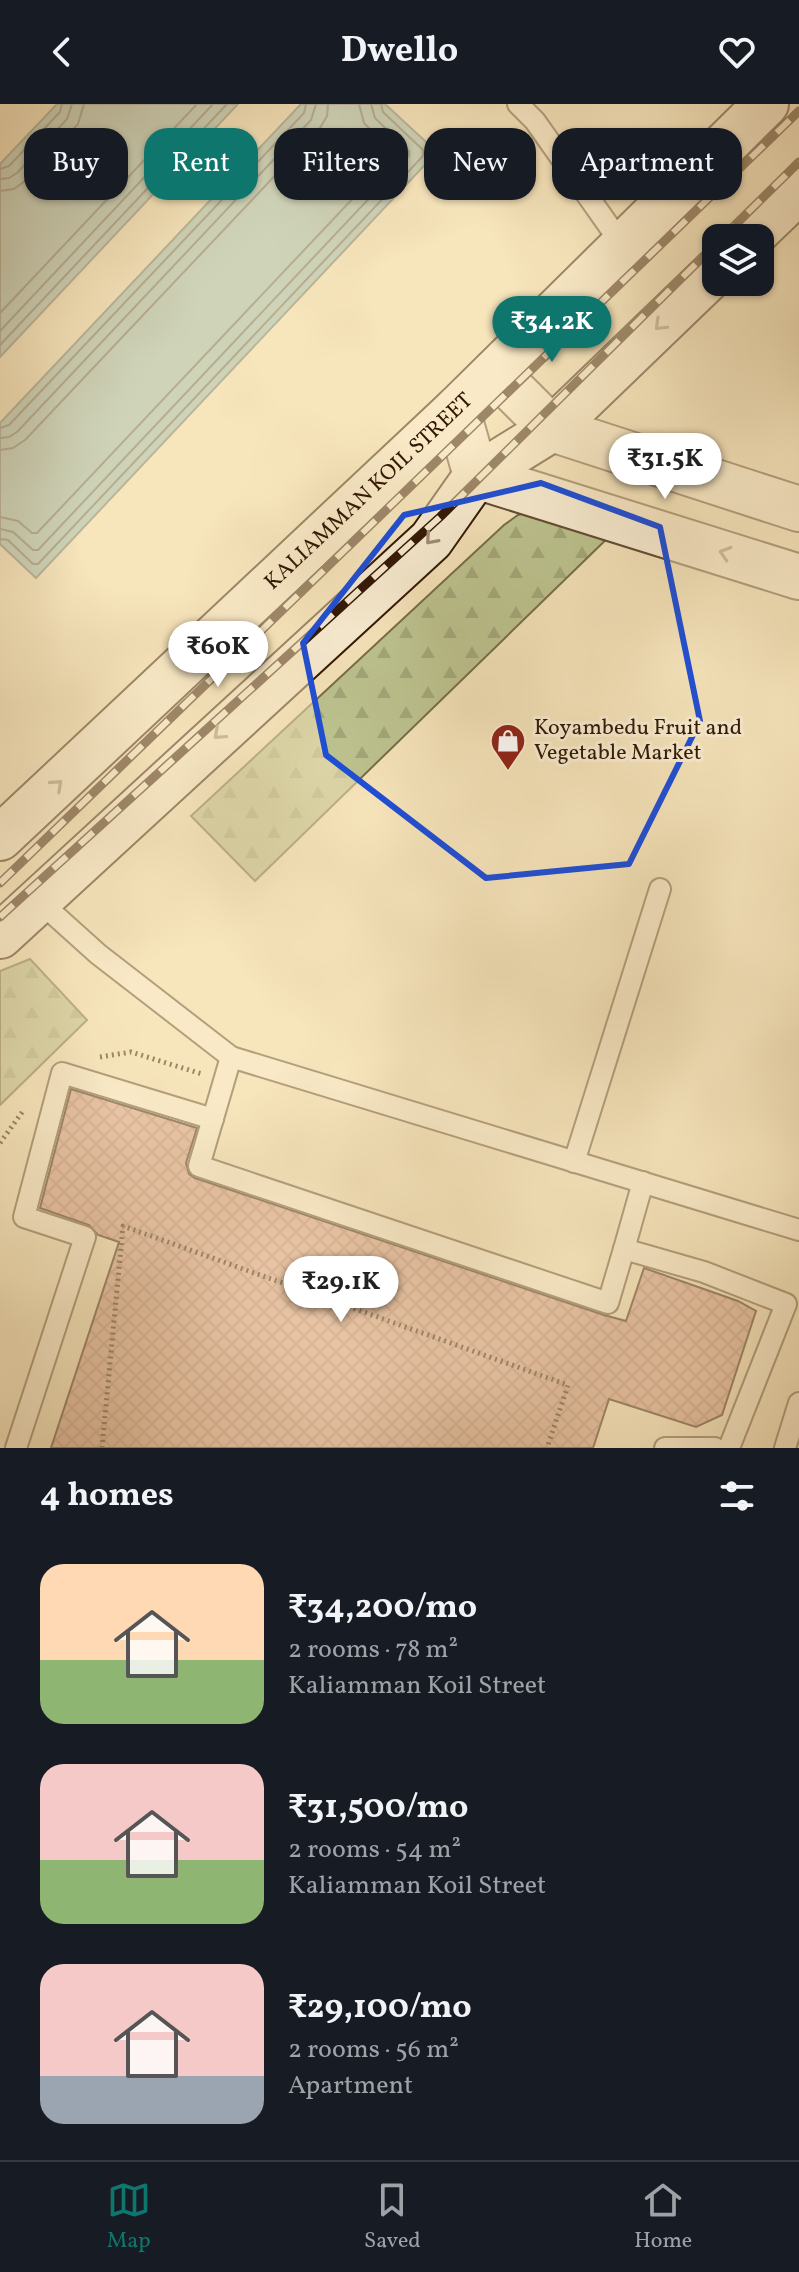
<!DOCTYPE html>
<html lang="en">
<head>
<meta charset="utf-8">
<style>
  :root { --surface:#171b24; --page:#242831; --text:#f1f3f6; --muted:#9ea1a6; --line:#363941; --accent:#0f766e }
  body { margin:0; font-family:Vollkorn,serif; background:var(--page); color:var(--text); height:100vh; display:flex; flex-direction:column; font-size:30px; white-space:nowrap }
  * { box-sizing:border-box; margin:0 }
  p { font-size:26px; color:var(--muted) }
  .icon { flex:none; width:44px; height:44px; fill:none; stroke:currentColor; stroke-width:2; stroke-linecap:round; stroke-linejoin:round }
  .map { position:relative; height:1344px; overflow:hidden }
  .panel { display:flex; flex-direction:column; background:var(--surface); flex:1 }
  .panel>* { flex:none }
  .banner { position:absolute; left:24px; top:24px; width:752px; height:72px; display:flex; gap:16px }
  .controls { position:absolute; left:702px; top:120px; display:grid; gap:16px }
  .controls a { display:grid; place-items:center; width:72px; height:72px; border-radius:16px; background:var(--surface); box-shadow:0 2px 6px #0004; font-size:40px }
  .price { position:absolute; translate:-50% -68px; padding:0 18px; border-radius:28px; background:#fff; color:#222; font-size:26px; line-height:52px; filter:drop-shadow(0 2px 4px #0008) }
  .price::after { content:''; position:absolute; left:50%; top:48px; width:24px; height:18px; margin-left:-12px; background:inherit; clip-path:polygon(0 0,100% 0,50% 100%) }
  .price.selected { background:var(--accent); color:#fff }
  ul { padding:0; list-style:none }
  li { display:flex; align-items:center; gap:24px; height:200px; padding:0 40px }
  li span { display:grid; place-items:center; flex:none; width:224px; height:160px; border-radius:24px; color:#555 }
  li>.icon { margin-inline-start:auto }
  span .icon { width:96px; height:96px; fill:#fffc; stroke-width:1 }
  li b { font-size:34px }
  h2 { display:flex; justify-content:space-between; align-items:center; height:96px; padding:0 40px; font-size:34px }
  .chip { padding:0 28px; border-radius:24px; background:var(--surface); box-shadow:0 2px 6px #0004; font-size:28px; line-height:72px }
  .chip.selected { background:var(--accent); color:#fff }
  header { display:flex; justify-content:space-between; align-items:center; height:104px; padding:0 40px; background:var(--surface); font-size:36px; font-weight:700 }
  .tab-bar { display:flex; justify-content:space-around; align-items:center; height:112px; border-top:2px solid var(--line); background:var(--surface); font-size:22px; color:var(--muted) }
  .tab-bar a { display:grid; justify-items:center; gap:4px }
  .tab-bar .selected { color:var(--accent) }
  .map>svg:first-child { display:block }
</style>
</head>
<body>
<header><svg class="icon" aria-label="back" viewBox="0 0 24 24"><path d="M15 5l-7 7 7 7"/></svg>Dwello<svg class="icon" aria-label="heart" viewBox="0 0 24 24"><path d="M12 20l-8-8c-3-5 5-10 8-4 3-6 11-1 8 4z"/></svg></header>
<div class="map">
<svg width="799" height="1344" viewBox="0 0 799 1344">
  <defs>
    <pattern id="forest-firs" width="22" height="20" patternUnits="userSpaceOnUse" patternTransform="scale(2)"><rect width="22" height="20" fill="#bdc490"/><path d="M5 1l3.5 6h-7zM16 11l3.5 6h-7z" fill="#a3a87b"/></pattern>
    <pattern id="building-cross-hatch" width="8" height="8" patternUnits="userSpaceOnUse" patternTransform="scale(2)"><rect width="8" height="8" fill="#d89b87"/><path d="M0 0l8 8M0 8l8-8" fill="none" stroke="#b07d6c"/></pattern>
  </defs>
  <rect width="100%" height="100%" fill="#f7e5bc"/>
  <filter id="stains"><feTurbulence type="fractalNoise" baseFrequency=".0025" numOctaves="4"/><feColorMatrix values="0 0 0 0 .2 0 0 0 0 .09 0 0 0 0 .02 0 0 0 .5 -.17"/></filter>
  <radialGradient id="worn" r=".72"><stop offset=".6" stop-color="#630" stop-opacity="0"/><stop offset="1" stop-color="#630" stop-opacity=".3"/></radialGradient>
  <g fill="url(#forest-firs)" stroke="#776d4a" stroke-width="2">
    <path d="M 535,405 L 618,424 L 255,777 L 191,712 L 504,421 L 518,411 Z"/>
    <path d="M 30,855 L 87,916 L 0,1001 L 0,867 Z"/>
  </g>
  <g fill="#9ebeb7" stroke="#727b6f" stroke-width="2">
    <path d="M 57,0 L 238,0 L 0,253 L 0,60 Z"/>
    <path d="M 301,0 L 385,0 L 437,48 L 36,474 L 0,440 L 0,319 Z"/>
  </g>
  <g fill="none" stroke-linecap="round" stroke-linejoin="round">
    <g stroke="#686a5e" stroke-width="2">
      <path d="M 0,65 L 9,62 L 60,8 L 62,0"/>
      <path d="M 0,75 L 9,74 L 17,69 L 67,15 L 72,0"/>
      <path d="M 0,87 L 14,85 L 25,77 L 78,20 L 84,0"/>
      <path d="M 0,209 L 197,0"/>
      <path d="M 0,227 L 213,0"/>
      <path d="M 0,241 L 227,0"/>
      <path d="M 0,324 L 9,321 L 304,9 L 306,0"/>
      <path d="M 0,334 L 9,333 L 17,328 L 311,16 L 316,0"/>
      <path d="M 0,346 L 13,344 L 25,336 L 320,24 L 327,12 L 328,0"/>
      <path d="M 0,413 L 18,417 L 32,429 L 37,429 L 392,53 L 392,47 L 364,19 L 359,0"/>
      <path d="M 0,425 L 13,428 L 33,446 L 38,446 L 409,52 L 409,47 L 375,14 L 371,0"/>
      <path d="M 0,435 L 8,436 L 33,460 L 38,460 L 423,52 L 423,46 L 383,8 L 381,0"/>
    </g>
  </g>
  <path fill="url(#building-cross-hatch)" stroke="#311604" stroke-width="2" d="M 71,985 L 197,1024 L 186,1059 L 189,1070 L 195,1074 L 604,1211 L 626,1217 L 644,1164 L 738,1197 L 756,1207 L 722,1311 L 696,1323 L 609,1295 L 593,1344 L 51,1344 L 119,1138 L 98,1131 L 89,1121 L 40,1104 Z"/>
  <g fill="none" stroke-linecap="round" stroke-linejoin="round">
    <defs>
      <g id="service">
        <path d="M 518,0 L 535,17 L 623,142"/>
        <path d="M 38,796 L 98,850 L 231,953"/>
        <path d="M 574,1058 L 660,785"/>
        <path d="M 624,1145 L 643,1078"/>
        <path d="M 16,1344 L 85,1133 L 24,1113 L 62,969 L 213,1015"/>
        <path d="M 665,1344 L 715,1344"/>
        <path d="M 729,1344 L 786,1200 L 704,1168 L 624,1145 L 608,1199 L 199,1062 L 231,953 L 799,1126"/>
        <path d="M 785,1344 L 799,1299"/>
      </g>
      <g id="tertiary">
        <path d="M 495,268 L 552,325 L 799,405"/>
        <path d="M 457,305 L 476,372 L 799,473"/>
      </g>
      <g id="secondary">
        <path d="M 750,134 L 799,87"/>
        <path id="s1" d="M 0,734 L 457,305 L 766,0"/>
        <path d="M 0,832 L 431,436 L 476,372 L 552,325 L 716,167"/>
      </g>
    </defs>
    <use href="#service" stroke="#624a32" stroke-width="24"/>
    <use href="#tertiary" stroke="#624a32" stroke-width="48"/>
    <use href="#secondary" stroke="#311604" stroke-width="48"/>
    <g stroke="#311604" stroke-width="5" stroke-dasharray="2 4" stroke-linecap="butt">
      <path d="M 100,953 L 131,948 L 202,970"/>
      <path d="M 0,1039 L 23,1007"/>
      <path d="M 102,1344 L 123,1122 L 568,1281 L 547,1344"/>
    </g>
    <use href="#service" stroke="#faeed3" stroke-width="20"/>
    <use href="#tertiary" stroke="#faeed3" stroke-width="44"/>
    <use href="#secondary" stroke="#faeed3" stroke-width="44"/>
    <defs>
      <g id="rail">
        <path d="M 722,134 L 799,58"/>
        <path d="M 0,779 L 799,7"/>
        <path d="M 0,813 L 440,413 L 716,140"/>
      </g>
    </defs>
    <use href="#rail" stroke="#311604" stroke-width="9"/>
    <use href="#rail" stroke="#faeed3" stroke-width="6" stroke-dasharray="18" stroke-linecap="butt"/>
  </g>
  <defs><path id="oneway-chevron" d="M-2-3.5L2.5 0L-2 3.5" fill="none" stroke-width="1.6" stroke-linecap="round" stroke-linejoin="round" transform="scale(2)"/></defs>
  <g stroke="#a08d76">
    <use href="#oneway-chevron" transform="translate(660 221) rotate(136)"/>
    <use href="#oneway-chevron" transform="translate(431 435) rotate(131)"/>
    <use href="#oneway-chevron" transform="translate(725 449) rotate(-163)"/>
    <use href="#oneway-chevron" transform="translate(219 630) rotate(138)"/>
    <use href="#oneway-chevron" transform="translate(57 681) rotate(-43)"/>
  </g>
  <path d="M0 0H799V1344H0ZM 541,379 L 660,423 L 700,617 L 629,760 L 486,774 L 326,651 L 303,539 L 404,411 Z" fill="#f7e5bc" fill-opacity=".55" fill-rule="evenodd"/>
  <path fill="none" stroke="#1d4ed8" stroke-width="6" stroke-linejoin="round" d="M 541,379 L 660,423 L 700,617 L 629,760 L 486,774 L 326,651 L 303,539 L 404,411 Z"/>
  <defs>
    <symbol id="shop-pin" viewBox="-11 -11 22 30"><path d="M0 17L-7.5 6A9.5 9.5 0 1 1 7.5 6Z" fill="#8f2418" stroke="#faeed3"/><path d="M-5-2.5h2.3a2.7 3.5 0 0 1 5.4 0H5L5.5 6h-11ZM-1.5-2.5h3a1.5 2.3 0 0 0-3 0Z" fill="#fff"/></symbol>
  </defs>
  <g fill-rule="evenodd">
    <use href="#shop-pin" x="488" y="617" width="40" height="54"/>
  </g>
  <g text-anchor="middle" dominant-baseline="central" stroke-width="6" stroke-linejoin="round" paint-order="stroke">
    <g font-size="22" fill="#311604" stroke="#faeed3">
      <text stroke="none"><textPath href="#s1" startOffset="506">KALIAMMAN KOIL STREET</textPath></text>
    </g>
    <g font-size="22" fill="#311604" stroke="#faeed3" text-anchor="start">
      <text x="534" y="624">Koyambedu Fruit and<tspan x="534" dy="25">Vegetable Market</tspan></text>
    </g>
  </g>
  <rect width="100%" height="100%" filter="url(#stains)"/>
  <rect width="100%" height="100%" fill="url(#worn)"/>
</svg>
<div class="controls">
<a><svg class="icon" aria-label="layers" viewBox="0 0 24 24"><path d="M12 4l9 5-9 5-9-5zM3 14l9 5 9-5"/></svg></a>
</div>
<b class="price selected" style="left:552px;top:260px">₹34.2K</b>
<b class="price" style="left:665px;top:397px">₹31.5K</b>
<b class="price" style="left:218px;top:585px">₹60K</b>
<b class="price" style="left:341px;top:1220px">₹29.1K</b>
<div class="banner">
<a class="chip">Buy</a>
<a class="chip selected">Rent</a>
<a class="chip">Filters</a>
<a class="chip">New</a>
<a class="chip">Apartment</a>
</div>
</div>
<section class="panel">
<h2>4 homes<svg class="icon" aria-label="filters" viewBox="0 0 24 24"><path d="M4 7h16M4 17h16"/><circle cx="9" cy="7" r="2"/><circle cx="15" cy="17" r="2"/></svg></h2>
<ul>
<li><span style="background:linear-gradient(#ffd9b3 60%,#8fb573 0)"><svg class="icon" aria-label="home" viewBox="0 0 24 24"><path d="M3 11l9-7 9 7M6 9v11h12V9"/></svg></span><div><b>₹34,200/mo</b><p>2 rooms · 78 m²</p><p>Kaliamman Koil Street</p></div></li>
<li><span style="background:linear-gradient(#f6c9c9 60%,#8fb573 0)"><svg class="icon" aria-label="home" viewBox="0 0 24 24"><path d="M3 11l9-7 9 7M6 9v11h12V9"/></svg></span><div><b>₹31,500/mo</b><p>2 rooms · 54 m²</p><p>Kaliamman Koil Street</p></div></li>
<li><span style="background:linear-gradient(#f6c9c9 70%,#9aa5b1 0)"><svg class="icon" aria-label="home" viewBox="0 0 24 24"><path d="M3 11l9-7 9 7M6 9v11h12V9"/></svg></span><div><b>₹29,100/mo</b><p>2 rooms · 56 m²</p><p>Apartment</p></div></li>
</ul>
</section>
<nav class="tab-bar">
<a class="selected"><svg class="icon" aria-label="map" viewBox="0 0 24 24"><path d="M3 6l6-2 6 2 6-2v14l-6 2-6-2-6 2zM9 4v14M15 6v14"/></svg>Map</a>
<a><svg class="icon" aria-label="saved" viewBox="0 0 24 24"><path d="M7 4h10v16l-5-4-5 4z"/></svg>Saved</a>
<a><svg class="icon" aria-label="home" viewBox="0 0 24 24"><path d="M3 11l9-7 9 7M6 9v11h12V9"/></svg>Home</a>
</nav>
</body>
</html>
